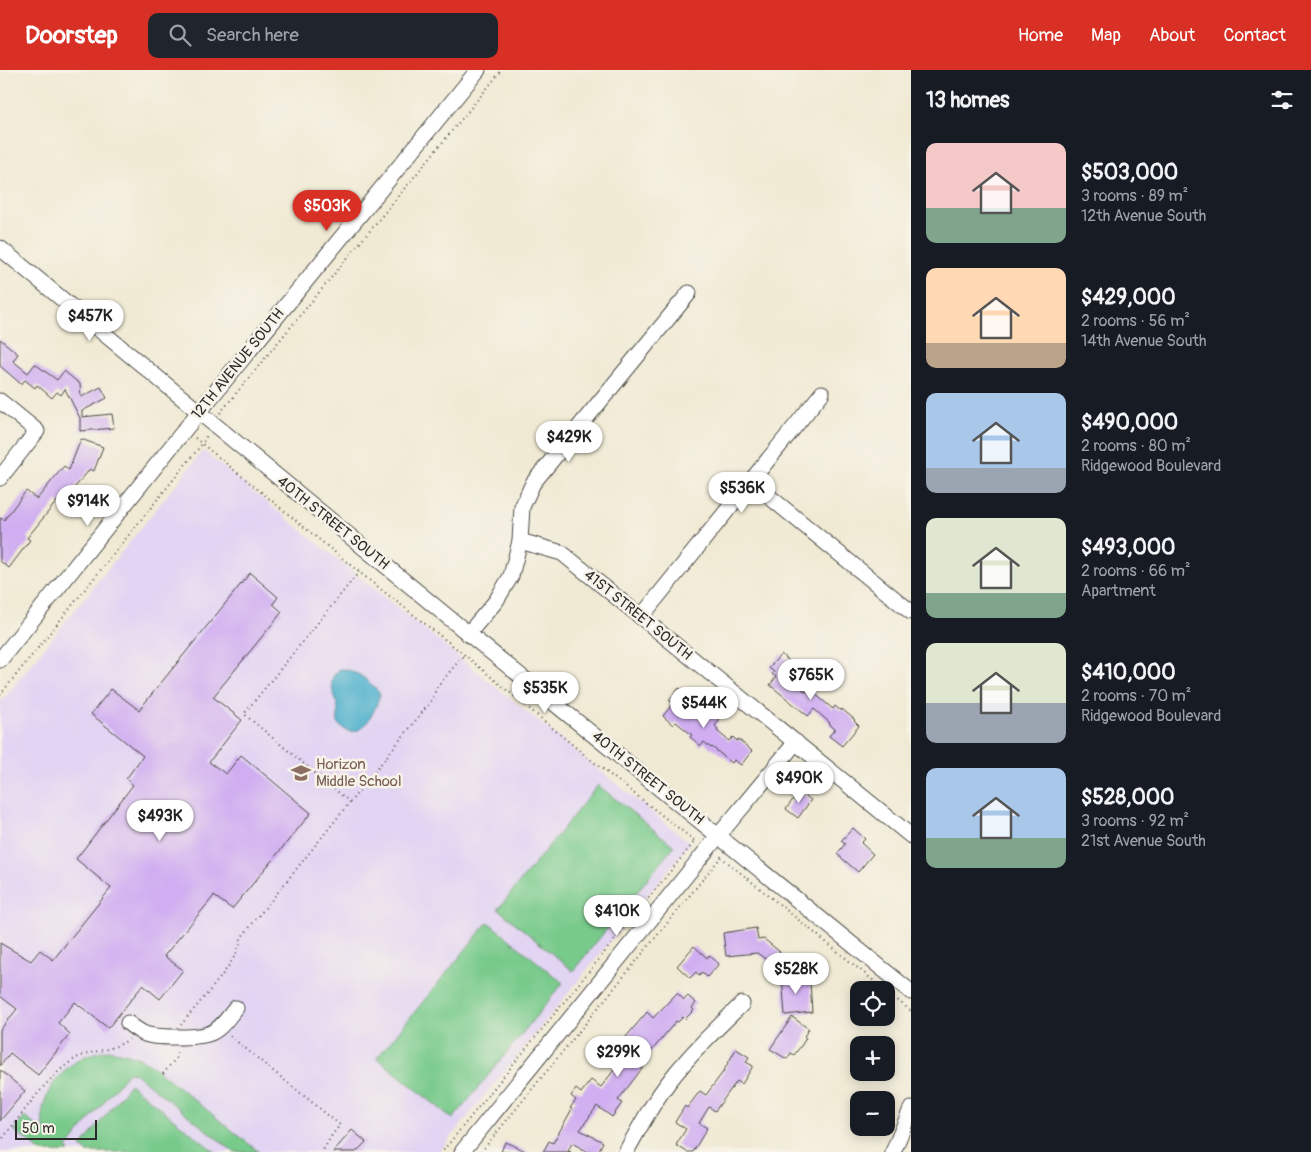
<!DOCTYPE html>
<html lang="en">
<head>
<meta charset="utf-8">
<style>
  :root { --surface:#171b24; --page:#20242c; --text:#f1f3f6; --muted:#9ea1a6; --accent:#d93025 }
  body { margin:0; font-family:Pangolin,sans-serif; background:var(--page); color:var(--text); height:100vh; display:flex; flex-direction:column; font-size:19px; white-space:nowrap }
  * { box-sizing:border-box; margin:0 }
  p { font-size:16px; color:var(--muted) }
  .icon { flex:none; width:28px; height:28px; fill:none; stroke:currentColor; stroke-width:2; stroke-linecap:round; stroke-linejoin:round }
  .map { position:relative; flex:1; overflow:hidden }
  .drawer { display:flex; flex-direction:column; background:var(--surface); width:400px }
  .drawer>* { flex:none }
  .tools { position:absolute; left:850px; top:911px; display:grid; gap:10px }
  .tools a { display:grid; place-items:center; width:45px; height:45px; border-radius:10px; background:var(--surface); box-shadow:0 2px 12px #0003; font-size:25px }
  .scale { position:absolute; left:15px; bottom:12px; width:82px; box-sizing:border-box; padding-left:5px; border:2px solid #2b2b2b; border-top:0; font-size:14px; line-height:18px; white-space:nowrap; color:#2b2b2b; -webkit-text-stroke:4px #f7f3e8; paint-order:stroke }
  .price { position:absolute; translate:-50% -42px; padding:0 11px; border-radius:18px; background:#fff; color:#222; font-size:16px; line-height:32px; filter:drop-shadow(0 1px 2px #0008) }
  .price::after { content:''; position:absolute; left:50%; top:30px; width:15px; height:11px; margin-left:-8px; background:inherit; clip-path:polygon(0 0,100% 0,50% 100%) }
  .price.selected { background:var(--accent); color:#fff }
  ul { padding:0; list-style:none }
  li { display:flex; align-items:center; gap:15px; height:125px; padding:0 15px }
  li span { display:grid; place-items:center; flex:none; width:140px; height:100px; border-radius:10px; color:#555 }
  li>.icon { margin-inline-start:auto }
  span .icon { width:60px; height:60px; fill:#fffc; stroke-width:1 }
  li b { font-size:21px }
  h2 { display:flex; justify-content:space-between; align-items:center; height:60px; padding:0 15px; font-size:21px }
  header { display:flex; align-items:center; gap:30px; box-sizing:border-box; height:70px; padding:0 25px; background:var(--accent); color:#fff }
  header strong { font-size:24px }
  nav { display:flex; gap:28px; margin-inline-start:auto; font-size:18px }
  .search { width:350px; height:45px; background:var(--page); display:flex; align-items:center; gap:12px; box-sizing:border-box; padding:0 18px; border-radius:10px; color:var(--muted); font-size:19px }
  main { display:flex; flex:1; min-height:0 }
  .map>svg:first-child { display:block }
</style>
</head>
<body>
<header>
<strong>Doorstep</strong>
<div class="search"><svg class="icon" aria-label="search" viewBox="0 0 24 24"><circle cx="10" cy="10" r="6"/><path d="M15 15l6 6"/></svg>Search here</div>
<nav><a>Home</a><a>Map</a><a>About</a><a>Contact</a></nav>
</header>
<main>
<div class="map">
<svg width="911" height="1082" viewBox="0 0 911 1082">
  <rect width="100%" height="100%" fill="#f7f3e8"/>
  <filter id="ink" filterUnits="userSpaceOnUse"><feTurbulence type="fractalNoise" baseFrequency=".02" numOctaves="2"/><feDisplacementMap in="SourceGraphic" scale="10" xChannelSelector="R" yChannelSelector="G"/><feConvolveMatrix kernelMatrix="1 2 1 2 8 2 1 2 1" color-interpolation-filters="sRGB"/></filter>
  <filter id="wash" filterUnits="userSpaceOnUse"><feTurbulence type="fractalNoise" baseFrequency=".0096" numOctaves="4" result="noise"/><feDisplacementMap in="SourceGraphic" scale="20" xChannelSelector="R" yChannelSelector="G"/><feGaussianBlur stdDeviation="1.12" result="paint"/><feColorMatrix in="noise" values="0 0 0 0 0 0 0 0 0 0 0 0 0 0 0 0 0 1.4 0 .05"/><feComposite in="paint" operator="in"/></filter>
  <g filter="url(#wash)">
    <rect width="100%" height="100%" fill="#f0ead4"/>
    <path fill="#e2d4f3" d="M 203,381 L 690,773 L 439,1082 L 0,1082 L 0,633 Z"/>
    <g fill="#78ca8b" stroke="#527a5b">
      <path d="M 598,715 L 674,776 L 573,901 L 498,839 Z"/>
      <path d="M 488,852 L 563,913 L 453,1049 L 377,988 Z"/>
      <path d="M 107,980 C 123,982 136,985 150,994 L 259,1082 L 234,1082 L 142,1009 L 134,1003 L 128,1002 L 67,1078 L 70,1082 L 41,1082 L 14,1060 L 25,1047 L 46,1064 C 45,1061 44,1057 43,1053 C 38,1025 64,995 88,985 C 94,983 101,982 107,980 Z"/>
      <path d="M 130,1014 L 215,1082 L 87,1082 L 81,1077 Z"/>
    </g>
    <path fill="#4db0cc" stroke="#3c6e7c" d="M 340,599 C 356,599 371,612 380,624 C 376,640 361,675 340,656 C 336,652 338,646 338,641 C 337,624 323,612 340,599 Z"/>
    <g id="blocks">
      <g fill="#d0aef1">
        <path d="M 0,269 L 18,284 L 13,291 L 28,303 L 35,294 L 57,310 L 64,301 L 80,314 L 81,327 L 101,317 L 107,328 L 82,341 L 82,347 L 112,344 L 114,358 L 80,361 L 80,348 L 65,319 L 61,325 L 57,322 L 52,328 L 37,315 L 35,318 L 25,310 L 21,314 L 0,296 Z"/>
        <path d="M 81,369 L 103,377 L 94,401 L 90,399 L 61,434 L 57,431 L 27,468 L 30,470 L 9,498 L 0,491 L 0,448 L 4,450 L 26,421 L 37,429 L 64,396 L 69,400 Z"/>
        <path d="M 250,503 L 278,527 L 273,534 L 282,542 L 213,627 L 242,650 L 209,692 L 226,704 L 241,685 L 311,743 L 232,839 L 214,826 L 164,886 L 183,900 L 160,929 L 143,915 L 108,958 L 75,932 L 58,953 L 70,964 L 38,1005 L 10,983 L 0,996 L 0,960 L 17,939 L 0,926 L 0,873 L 31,891 L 40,880 L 53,890 L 111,818 L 76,789 L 133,715 L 126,709 L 143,686 L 91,644 L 111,619 L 139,640 Z"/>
        <path d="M 781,584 L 799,599 L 791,610 L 806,622 L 809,619 L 833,639 L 835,636 L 841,641 L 842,639 L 855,650 L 854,651 L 859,656 L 842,676 L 829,666 L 835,659 L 829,654 L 830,653 L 814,639 L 808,646 L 770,615 L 776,607 L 772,604 L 774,602 L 769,598 Z"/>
        <path d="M 679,618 L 692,628 L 687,635 L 701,646 L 707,640 L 719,650 L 715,656 L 718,659 L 717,661 L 729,671 L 733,667 L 737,671 L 738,669 L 752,681 L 741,695 L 734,690 L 732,693 L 712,677 L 711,678 L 704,672 L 701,676 L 690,667 L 692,665 L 676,652 L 673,655 L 663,646 L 673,633 L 669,630 Z"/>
        <path d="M 799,721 L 811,730 L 798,748 L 786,739 Z"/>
        <path d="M 853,758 L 865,769 L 861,773 L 873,784 L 858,802 L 837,784 L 845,774 L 841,771 Z"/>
        <path d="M 756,858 L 758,870 L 764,869 L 780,882 L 771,893 L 757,883 L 726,886 L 723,863 Z"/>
        <path d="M 694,876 L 707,888 L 709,885 L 719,894 L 707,907 L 702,902 L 699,905 L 696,902 L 690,908 L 677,896 Z"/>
        <path d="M 800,904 L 800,913 L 810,912 L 812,942 L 785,945 L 782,906 Z"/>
        <path d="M 677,923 L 684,930 L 688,926 L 696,933 L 692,938 L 694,940 L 685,949 L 683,947 L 678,952 L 676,951 L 641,994 L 644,996 L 618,1030 L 622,1033 L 612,1047 L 597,1036 L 580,1060 L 603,1072 L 598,1082 L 588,1082 L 572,1073 L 568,1081 L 571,1082 L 543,1082 L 549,1071 L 553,1073 L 572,1039 L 570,1038 L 576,1030 L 571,1026 L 576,1019 L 581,1023 L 591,1010 L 601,1017 L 620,992 L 625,995 L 638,979 L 625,968 L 647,942 L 653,948 Z"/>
        <path d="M 792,947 L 809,959 L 804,966 L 806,968 L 801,976 L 794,985 L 791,983 L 787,989 L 770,979 Z"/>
        <path d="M 736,979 L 749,987 L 746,992 L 753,996 L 742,1014 L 737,1011 L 715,1041 L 709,1037 L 699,1053 L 707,1058 L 693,1082 L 687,1082 L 676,1075 L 686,1059 L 675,1052 L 685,1036 L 687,1038 L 700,1021 L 706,1025 L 723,1002 Z"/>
        <path d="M 0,1000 L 25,1021 L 0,1051 Z"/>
        <path d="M 352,1060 L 366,1072 L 356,1082 L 333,1082 Z"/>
        <path d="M 505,1072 L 528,1082 L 501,1082 Z"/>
      </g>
    </g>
  </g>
  <g filter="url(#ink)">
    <use href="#blocks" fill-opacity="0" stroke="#494844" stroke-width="1"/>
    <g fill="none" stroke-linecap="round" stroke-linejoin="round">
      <defs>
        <g id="minor">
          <path d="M 0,178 C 155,306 310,434 465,561 C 613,682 763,801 911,922"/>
          <path d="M 0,331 L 37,361 L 0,408"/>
          <path d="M 750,411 L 911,542"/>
          <path d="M 520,471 L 562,483 L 911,766"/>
          <path d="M 641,547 L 822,323"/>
          <path d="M 468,564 L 496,531 L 511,506 L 520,471 L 522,437 L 533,413 L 689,223"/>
          <path d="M 0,590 L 199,342 L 478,0"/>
          <path d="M 128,953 C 133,957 138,961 145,964 C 155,968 196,968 208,964 C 220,961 228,947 236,938"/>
          <path d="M 462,1082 L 719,765 L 796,672"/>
          <path d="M 626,1082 C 639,1058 652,1034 668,1013 C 690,984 716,959 742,934"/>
          <path d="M 893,1082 L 911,1039"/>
        </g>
      </defs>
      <use href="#minor" stroke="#494844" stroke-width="17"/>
      <g stroke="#494844" stroke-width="2" stroke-dasharray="1 4" stroke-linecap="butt">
        <path d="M 220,343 L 502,0"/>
        <path d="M 195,368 L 359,502 L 466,586 L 586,686 L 695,771 L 442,1082"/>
        <path d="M 0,625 L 202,374 L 207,365"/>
        <path d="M 350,732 L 244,644 L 359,502"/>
        <path d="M 886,921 L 911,941"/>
        <path d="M 181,955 C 197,934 239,892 241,868 L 432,630 L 437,617 L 462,587 L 465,586"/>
        <path d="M 230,966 L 340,1055 L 332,1065 L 322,1082"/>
        <path d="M 163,1004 L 176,988 L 178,979"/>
        <path d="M 0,1072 C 20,1047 49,1004 75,989 C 91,979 110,983 129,969"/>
        <path d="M 481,1082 L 721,787 L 885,920"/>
      </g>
      <use href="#minor" stroke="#fff" stroke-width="15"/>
    </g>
  </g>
  <defs>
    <symbol id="school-bare" viewBox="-9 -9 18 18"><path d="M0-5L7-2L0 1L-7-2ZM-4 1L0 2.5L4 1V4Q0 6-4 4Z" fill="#8d6e63" stroke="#f7f3e8" stroke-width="2.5" paint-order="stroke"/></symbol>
  </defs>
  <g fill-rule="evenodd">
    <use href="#school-bare" x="287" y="689" width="28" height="28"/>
  </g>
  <g text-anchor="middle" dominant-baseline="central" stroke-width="5" stroke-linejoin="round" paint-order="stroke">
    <g font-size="15" fill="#2b2b2b" stroke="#f7f3e8">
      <text transform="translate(238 294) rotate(-51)">12TH AVENUE SOUTH</text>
      <text transform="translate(333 453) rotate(39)">40TH STREET SOUTH</text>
      <text transform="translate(638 545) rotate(39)">41ST STREET SOUTH</text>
      <text transform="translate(648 708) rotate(39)">40TH STREET SOUTH</text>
    </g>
    <g font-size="15" fill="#785e54" stroke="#f7f3e8" text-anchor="start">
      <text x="316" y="694">Horizon<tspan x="316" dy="17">Middle School</tspan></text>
    </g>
  </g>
</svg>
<div class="tools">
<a><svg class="icon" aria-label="locate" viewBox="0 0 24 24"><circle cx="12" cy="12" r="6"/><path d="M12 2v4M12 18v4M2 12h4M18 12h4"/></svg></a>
<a>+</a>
<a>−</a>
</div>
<div class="scale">50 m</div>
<b class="price selected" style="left:327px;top:162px">$503K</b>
<b class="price" style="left:90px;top:272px">$457K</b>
<b class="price" style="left:569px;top:393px">$429K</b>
<b class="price" style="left:742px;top:444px">$536K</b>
<b class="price" style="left:88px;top:457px">$914K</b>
<b class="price" style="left:811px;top:631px">$765K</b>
<b class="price" style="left:545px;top:644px">$535K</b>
<b class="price" style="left:704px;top:659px">$544K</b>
<b class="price" style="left:799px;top:734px">$490K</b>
<b class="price" style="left:160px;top:772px">$493K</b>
<b class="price" style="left:617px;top:867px">$410K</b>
<b class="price" style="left:796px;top:925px">$528K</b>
<b class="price" style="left:618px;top:1008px">$299K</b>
</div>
<section class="drawer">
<h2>13 homes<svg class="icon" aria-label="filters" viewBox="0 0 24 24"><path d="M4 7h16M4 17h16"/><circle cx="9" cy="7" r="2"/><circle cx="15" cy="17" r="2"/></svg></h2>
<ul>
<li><span style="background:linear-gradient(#f6c9c9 65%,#7fa58c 0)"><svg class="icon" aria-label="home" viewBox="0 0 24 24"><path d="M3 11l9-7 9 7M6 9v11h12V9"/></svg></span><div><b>$503,000</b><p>3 rooms · 89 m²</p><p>12th Avenue South</p></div></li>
<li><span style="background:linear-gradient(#ffd9b3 75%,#b9a48a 0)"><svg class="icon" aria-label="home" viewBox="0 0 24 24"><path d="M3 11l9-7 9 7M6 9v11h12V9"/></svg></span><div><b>$429,000</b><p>2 rooms · 56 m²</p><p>14th Avenue South</p></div></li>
<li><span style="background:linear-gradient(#a9c7e8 75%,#9aa5b1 0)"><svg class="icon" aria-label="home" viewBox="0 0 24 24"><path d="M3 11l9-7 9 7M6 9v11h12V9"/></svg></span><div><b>$490,000</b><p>2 rooms · 80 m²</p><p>Ridgewood Boulevard</p></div></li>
<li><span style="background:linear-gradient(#dfe7d0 75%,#7fa58c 0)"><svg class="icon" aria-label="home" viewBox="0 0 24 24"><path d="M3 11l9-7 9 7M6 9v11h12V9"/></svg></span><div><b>$493,000</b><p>2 rooms · 66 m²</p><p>Apartment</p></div></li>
<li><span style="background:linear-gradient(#dfe7d0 60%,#9aa5b1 0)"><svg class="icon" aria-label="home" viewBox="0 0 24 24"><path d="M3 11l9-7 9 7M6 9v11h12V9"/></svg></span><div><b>$410,000</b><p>2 rooms · 70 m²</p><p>Ridgewood Boulevard</p></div></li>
<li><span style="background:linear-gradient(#a9c7e8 70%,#7fa58c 0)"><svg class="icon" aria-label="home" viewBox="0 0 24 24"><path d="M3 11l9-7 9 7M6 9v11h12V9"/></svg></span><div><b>$528,000</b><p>3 rooms · 92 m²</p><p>21st Avenue South</p></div></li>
</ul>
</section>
</main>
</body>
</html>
